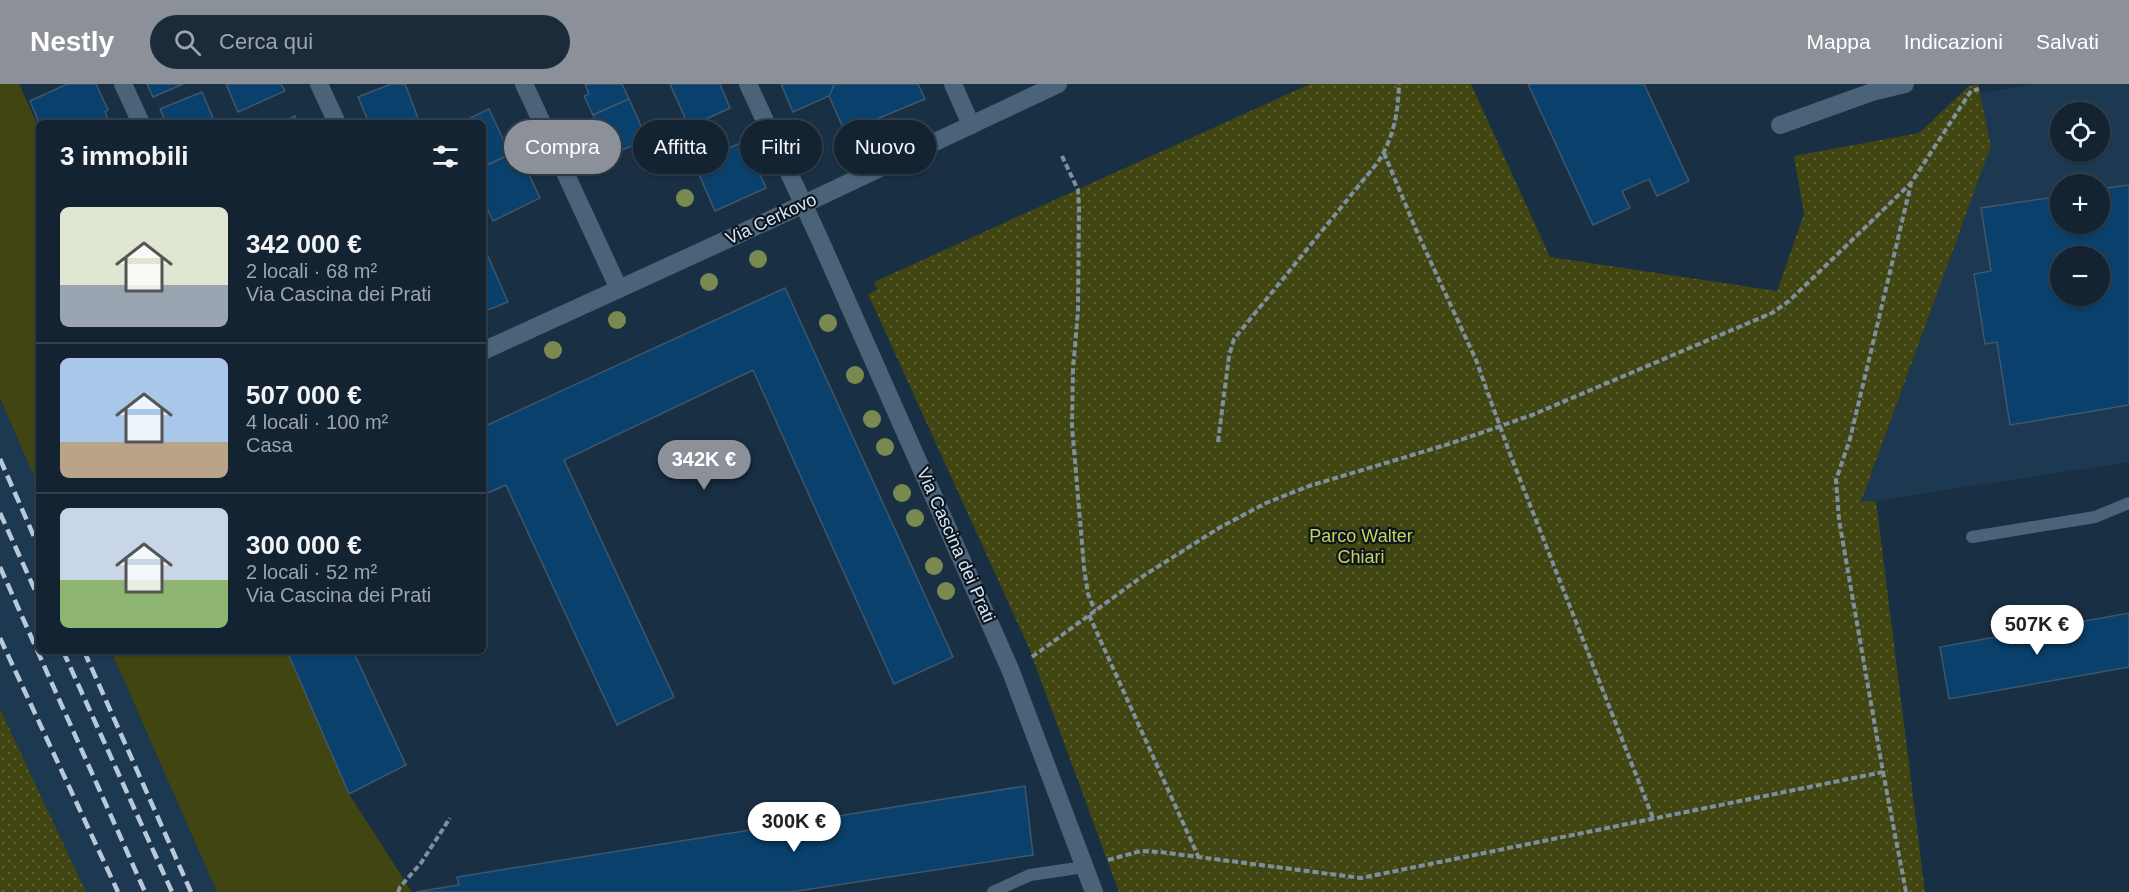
<!DOCTYPE html>
<html lang="it">
<head>
<meta charset="utf-8">
<style>
  :root { --surface:#132332; --page:#1c2b3a; --text:#f1f3f6; --muted:#9da4ac; --line:#32404d; --accent:#8c9099 }
  body { margin:0; font-family:Arial,sans-serif; background:var(--page); color:var(--text); height:100vh; display:flex; flex-direction:column; font-size:22px; white-space:nowrap }
  * { box-sizing:border-box; margin:0 }
  p { font-size:20px; color:var(--muted) }
  .icon { flex:none; width:33px; height:33px; fill:none; stroke:currentColor; stroke-width:2; stroke-linecap:round; stroke-linejoin:round }
  .map { position:relative; flex:1; overflow:hidden }
  .side { position:absolute; left:36px; top:36px; width:450px; height:534px; display:flex; flex-direction:column; background:var(--surface); border-radius:9px; box-shadow:0 2px 4px #0004,0 0 0 2px var(--line) }
  .side>* { flex:none }
  .banner { position:absolute; left:504px; top:36px; width:570px; height:54px; display:flex; gap:12px }
  .fabs { position:absolute; left:2050px; top:18px; display:grid; gap:12px }
  .fabs a { display:grid; place-items:center; width:60px; height:60px; border-radius:50%; background:var(--surface); box-shadow:0 2px 4px #0004,0 0 0 2px var(--line); font-size:30px }
  .price { position:absolute; translate:-50% -51px; padding:0 14px; border-radius:21px; background:#fff; color:#222; font-size:20px; line-height:39px; filter:drop-shadow(0 2px 3px #0008) }
  .price::after { content:''; position:absolute; left:50%; top:36px; width:18px; height:14px; margin-left:-9px; background:inherit; clip-path:polygon(0 0,100% 0,50% 100%) }
  .price.selected { background:var(--accent); color:#fff }
  ul { padding:0; list-style:none }
  li { display:flex; align-items:center; gap:18px; height:150px; padding:0 24px }
  li+li { border-top:2px solid var(--line) }
  li span { display:grid; place-items:center; flex:none; width:168px; height:120px; border-radius:9px; color:#555 }
  li>.icon { margin-inline-start:auto }
  span .icon { width:72px; height:72px; fill:#fffc; stroke-width:1 }
  li b { font-size:26px }
  h2 { display:flex; justify-content:space-between; align-items:center; height:72px; padding:0 24px; font-size:26px }
  .pill { padding:0 21px; border-radius:27px; background:var(--surface); box-shadow:0 2px 4px #0004,0 0 0 2px var(--line); font-size:21px; line-height:54px }
  .pill.selected { background:var(--accent); color:#fff }
  header { display:flex; align-items:center; gap:36px; box-sizing:border-box; height:84px; padding:0 30px; background:var(--accent); color:#fff }
  header strong { font-size:28px }
  nav { display:flex; gap:33px; margin-inline-start:auto; font-size:21px }
  .search { width:420px; height:54px; background:var(--page); display:flex; align-items:center; gap:15px; box-sizing:border-box; padding:0 21px; border-radius:33px; color:var(--muted); font-size:22px }
  .map>svg:first-child { display:block }
</style>
</head>
<body>
<header>
<strong>Nestly</strong>
<div class="search"><svg class="icon" aria-label="search" viewBox="0 0 24 24"><circle cx="10" cy="10" r="6"/><path d="M15 15l6 6"/></svg>Cerca qui</div>
<nav><a>Mappa</a><a>Indicazioni</a><a>Salvati</a></nav>
</header>
<div class="map">
<svg width="2129" height="808" viewBox="0 0 2129 808">
  <defs>
    <pattern id="park-dots" width="8" height="8" patternUnits="userSpaceOnUse" patternTransform="scale(1.5)"><rect width="8" height="8" fill="#414511"/><path d="M2 2h.1M6 6h.1" fill="none" stroke="#5c6034" stroke-width="1.8" stroke-linecap="round"/></pattern>
  </defs>
  <rect width="100%" height="100%" fill="#192f43"/>
  <g fill="#1d3952" fill-rule="evenodd">
    <path d="M 2033,0 L 2129,0 L 2129,378 L 1861,419 L 1991,62 L 1980,10 ZM 2061,28 L 2100,28 L 2100,68 L 2061,68 ZM 2061,100 L 2100,100 L 2100,140 L 2061,140 ZM 2061,172 L 2100,172 L 2100,212 L 2061,212 Z"/>
    <path d="M 0,314 L 39,404 L 39,567 L 111,567 L 217,808 L 86,808 L 0,625 Z"/>
  </g>
  <g fill="#414511">
    <path d="M 0,0 L 19,0 L 39,44 L 39,404 L 0,314 Z"/>
    <path d="M 111,567 L 287,567 L 349,710 L 412,808 L 217,808 Z"/>
  </g>
  <g fill="url(#park-dots)">
    <path d="M 1310,0 L 1471,0 L 1550,173 L 1777,207 L 1804,130 L 1794,72 L 1919,49 L 1969,2 L 1978,0 L 1991,62 L 1861,418 L 1876,417 L 1925,808 L 1119,808 L 1029,564 L 868,210 L 877,206 L 874,198 Z"/>
    <path d="M 0,625 L 86,808 L 0,808 Z"/>
  </g>
  <g fill="#09416c" stroke="#3f566c" stroke-width="1.5" fill-rule="evenodd">
    <path d="M 67,0 L 96,0 L 108,26 L 105,28 L 110,39 L 39,39 L 30,17 Z"/>
    <path d="M 147,0 L 183,0 L 153,13 Z"/>
    <path d="M 226,0 L 281,0 L 285,7 L 238,28 Z"/>
    <path d="M 391,0 L 405,0 L 420,39 L 369,39 L 358,13 Z"/>
    <path d="M 585,0 L 622,0 L 629,15 L 593,31 L 584,12 L 589,10 Z"/>
    <path d="M 670,0 L 720,0 L 730,24 L 689,43 Z"/>
    <path d="M 781,0 L 835,0 L 829,12 L 793,28 Z"/>
    <path d="M 835,0 L 918,0 L 925,15 L 845,48 L 829,12 Z"/>
    <path d="M 1528,0 L 1644,0 L 1689,97 L 1657,112 L 1649,95 L 1622,107 L 1630,124 L 1593,141 Z"/>
    <path d="M 202,8 L 215,39 L 166,39 L 160,25 Z"/>
    <path d="M 629,15 L 647,55 L 611,71 L 593,31 Z"/>
    <path d="M 489,25 L 510,70 L 483,83 L 483,39 L 460,39 Z"/>
    <path d="M 295,32 L 298,39 L 281,39 Z"/>
    <path d="M 745,57 L 766,104 L 715,127 L 694,79 Z"/>
    <path d="M 518,67 L 540,114 L 493,137 L 483,115 L 483,83 Z"/>
    <path d="M 2129,101 L 2129,321 L 2010,341 L 1997,258 L 1985,260 L 1974,190 L 1991,187 L 1981,124 L 2061,112 L 2061,140 L 2100,140 L 2100,105 ZM 2061,172 L 2100,172 L 2100,212 L 2061,212 Z"/>
    <path d="M 487,170 L 508,218 L 483,228 L 483,172 Z"/>
    <path d="M 785,204 L 953,573 L 894,600 L 753,286 L 564,376 L 674,613 L 617,641 L 506,401 L 483,411 L 483,343 Z"/>
    <path d="M 2129,529 L 2129,583 L 1949,615 L 1940,563 Z"/>
    <path d="M 287,567 L 353,567 L 406,681 L 349,710 Z"/>
    <path d="M 1025,702 L 1033,771 L 791,808 L 416,808 L 459,801 L 457,793 Z"/>
  </g>
  <g fill="none" stroke-linecap="round" stroke-linejoin="round">
    <g stroke="#7e90a0" stroke-width="4" stroke-dasharray="6 3" stroke-linecap="butt">
      <path d="M 1384,69 L 1417,148 L 1476,276 L 1510,370 L 1653,734"/>
      <path d="M 1062,72 L 1078,106 L 1079,123 L 1078,227 L 1073,285 L 1072,342 L 1084,483 L 1088,510 L 1095,527"/>
      <path d="M 1218,358 L 1229,272 L 1234,255 L 1378,78 C 1394,53 1398,29 1399,0"/>
      <path d="M 1089,531 L 1198,772"/>
      <path d="M 1032,573 L 1140,494 L 1219,444 L 1266,419 L 1309,402 L 1449,360 L 1532,331 L 1772,229 L 1789,217 L 1911,99 L 1971,7 L 1979,5"/>
      <path d="M 1108,776 L 1141,767 L 1160,768 L 1361,794 L 1883,688"/>
      <path d="M 398,808 L 400,803 L 421,779 L 450,734"/>
      <path d="M 1906,808 L 1883,688 L 1839,436 L 1836,396 L 1850,355 L 1911,100"/>
    </g>
    <g stroke="#4b6379" stroke-width="12">
      <path d="M 1972,453 L 2095,433 L 2129,419"/>
      <path d="M 993,808 L 1030,791 L 1084,783"/>
    </g>
    <g stroke="#4b6379" stroke-width="18">
      <path d="M 123,0 L 141,39"/>
      <path d="M 319,0 L 337,39"/>
      <path d="M 524,0 L 619,205"/>
      <path d="M 748,0 L 820,156 L 1010,585 L 1094,808"/>
      <path d="M 953,0 L 971,41"/>
      <path d="M 1780,41 L 1872,8 L 1905,0"/>
      <path d="M 483,267 L 772,135 L 1058,0"/>
    </g>
    <g stroke="#bac9d7" stroke-width="4.5" stroke-dasharray="12 6" stroke-linecap="butt">
      <path d="M 0,375 L 39,464"/>
      <path d="M 0,429 L 39,515"/>
      <path d="M 0,483 L 145,808"/>
      <path d="M 0,554 L 118,808"/>
      <path d="M 63,567 L 172,808"/>
      <path d="M 84,567 L 191,808"/>
    </g>
  </g>
  <g fill="#798950">
    <circle cx="685" cy="114" r="9"/>
    <circle cx="758" cy="175" r="9"/>
    <circle cx="709" cy="198" r="9"/>
    <circle cx="617" cy="236" r="9"/>
    <circle cx="828" cy="239" r="9"/>
    <circle cx="553" cy="266" r="9"/>
    <circle cx="855" cy="291" r="9"/>
    <circle cx="872" cy="335" r="9"/>
    <circle cx="885" cy="363" r="9"/>
    <circle cx="902" cy="409" r="9"/>
    <circle cx="915" cy="434" r="9"/>
    <circle cx="934" cy="482" r="9"/>
    <circle cx="946" cy="507" r="9"/>
  </g>
  <g text-anchor="middle" dominant-baseline="central" stroke-width="4.5" stroke-linejoin="round" paint-order="stroke">
    <g font-size="18" fill="#d9e7f4" stroke="#0d161f">
      <text transform="translate(771 135) rotate(-25)">Via Cerkovo</text>
      <text transform="translate(956 461) rotate(66)">Via Cascina dei Prati</text>
    </g>
    <g font-size="18" fill="#c8d35b" stroke="#0d161f">
      <text x="1361" y="452">Parco Walter<tspan x="1361" dy="21">Chiari</tspan></text>
    </g>
  </g>
</svg>
<div class="fabs">
<a><svg class="icon" aria-label="locate" viewBox="0 0 24 24"><circle cx="12" cy="12" r="6"/><path d="M12 2v4M12 18v4M2 12h4M18 12h4"/></svg></a>
<a>+</a>
<a>−</a>
</div>
<b class="price selected" style="left:704px;top:407px">342K €</b>
<b class="price" style="left:2037px;top:572px">507K €</b>
<b class="price" style="left:794px;top:769px">300K €</b>
<div class="banner">
<a class="pill selected">Compra</a>
<a class="pill">Affitta</a>
<a class="pill">Filtri</a>
<a class="pill">Nuovo</a>
</div>
<section class="side">
<h2>3 immobili<svg class="icon" aria-label="filters" viewBox="0 0 24 24"><path d="M4 7h16M4 17h16"/><circle cx="9" cy="7" r="2"/><circle cx="15" cy="17" r="2"/></svg></h2>
<ul>
<li><span style="background:linear-gradient(#dfe7d0 65%,#9aa5b1 0)"><svg class="icon" aria-label="home" viewBox="0 0 24 24"><path d="M3 11l9-7 9 7M6 9v11h12V9"/></svg></span><div><b>342 000 €</b><p>2 locali · 68 m²</p><p>Via Cascina dei Prati</p></div></li>
<li><span style="background:linear-gradient(#a9c7e8 70%,#b9a48a 0)"><svg class="icon" aria-label="home" viewBox="0 0 24 24"><path d="M3 11l9-7 9 7M6 9v11h12V9"/></svg></span><div><b>507 000 €</b><p>4 locali · 100 m²</p><p>Casa</p></div></li>
<li><span style="background:linear-gradient(#c9d6e8 60%,#8fb573 0)"><svg class="icon" aria-label="home" viewBox="0 0 24 24"><path d="M3 11l9-7 9 7M6 9v11h12V9"/></svg></span><div><b>300 000 €</b><p>2 locali · 52 m²</p><p>Via Cascina dei Prati</p></div></li>
</ul>
</section>
</div>
</body>
</html>
